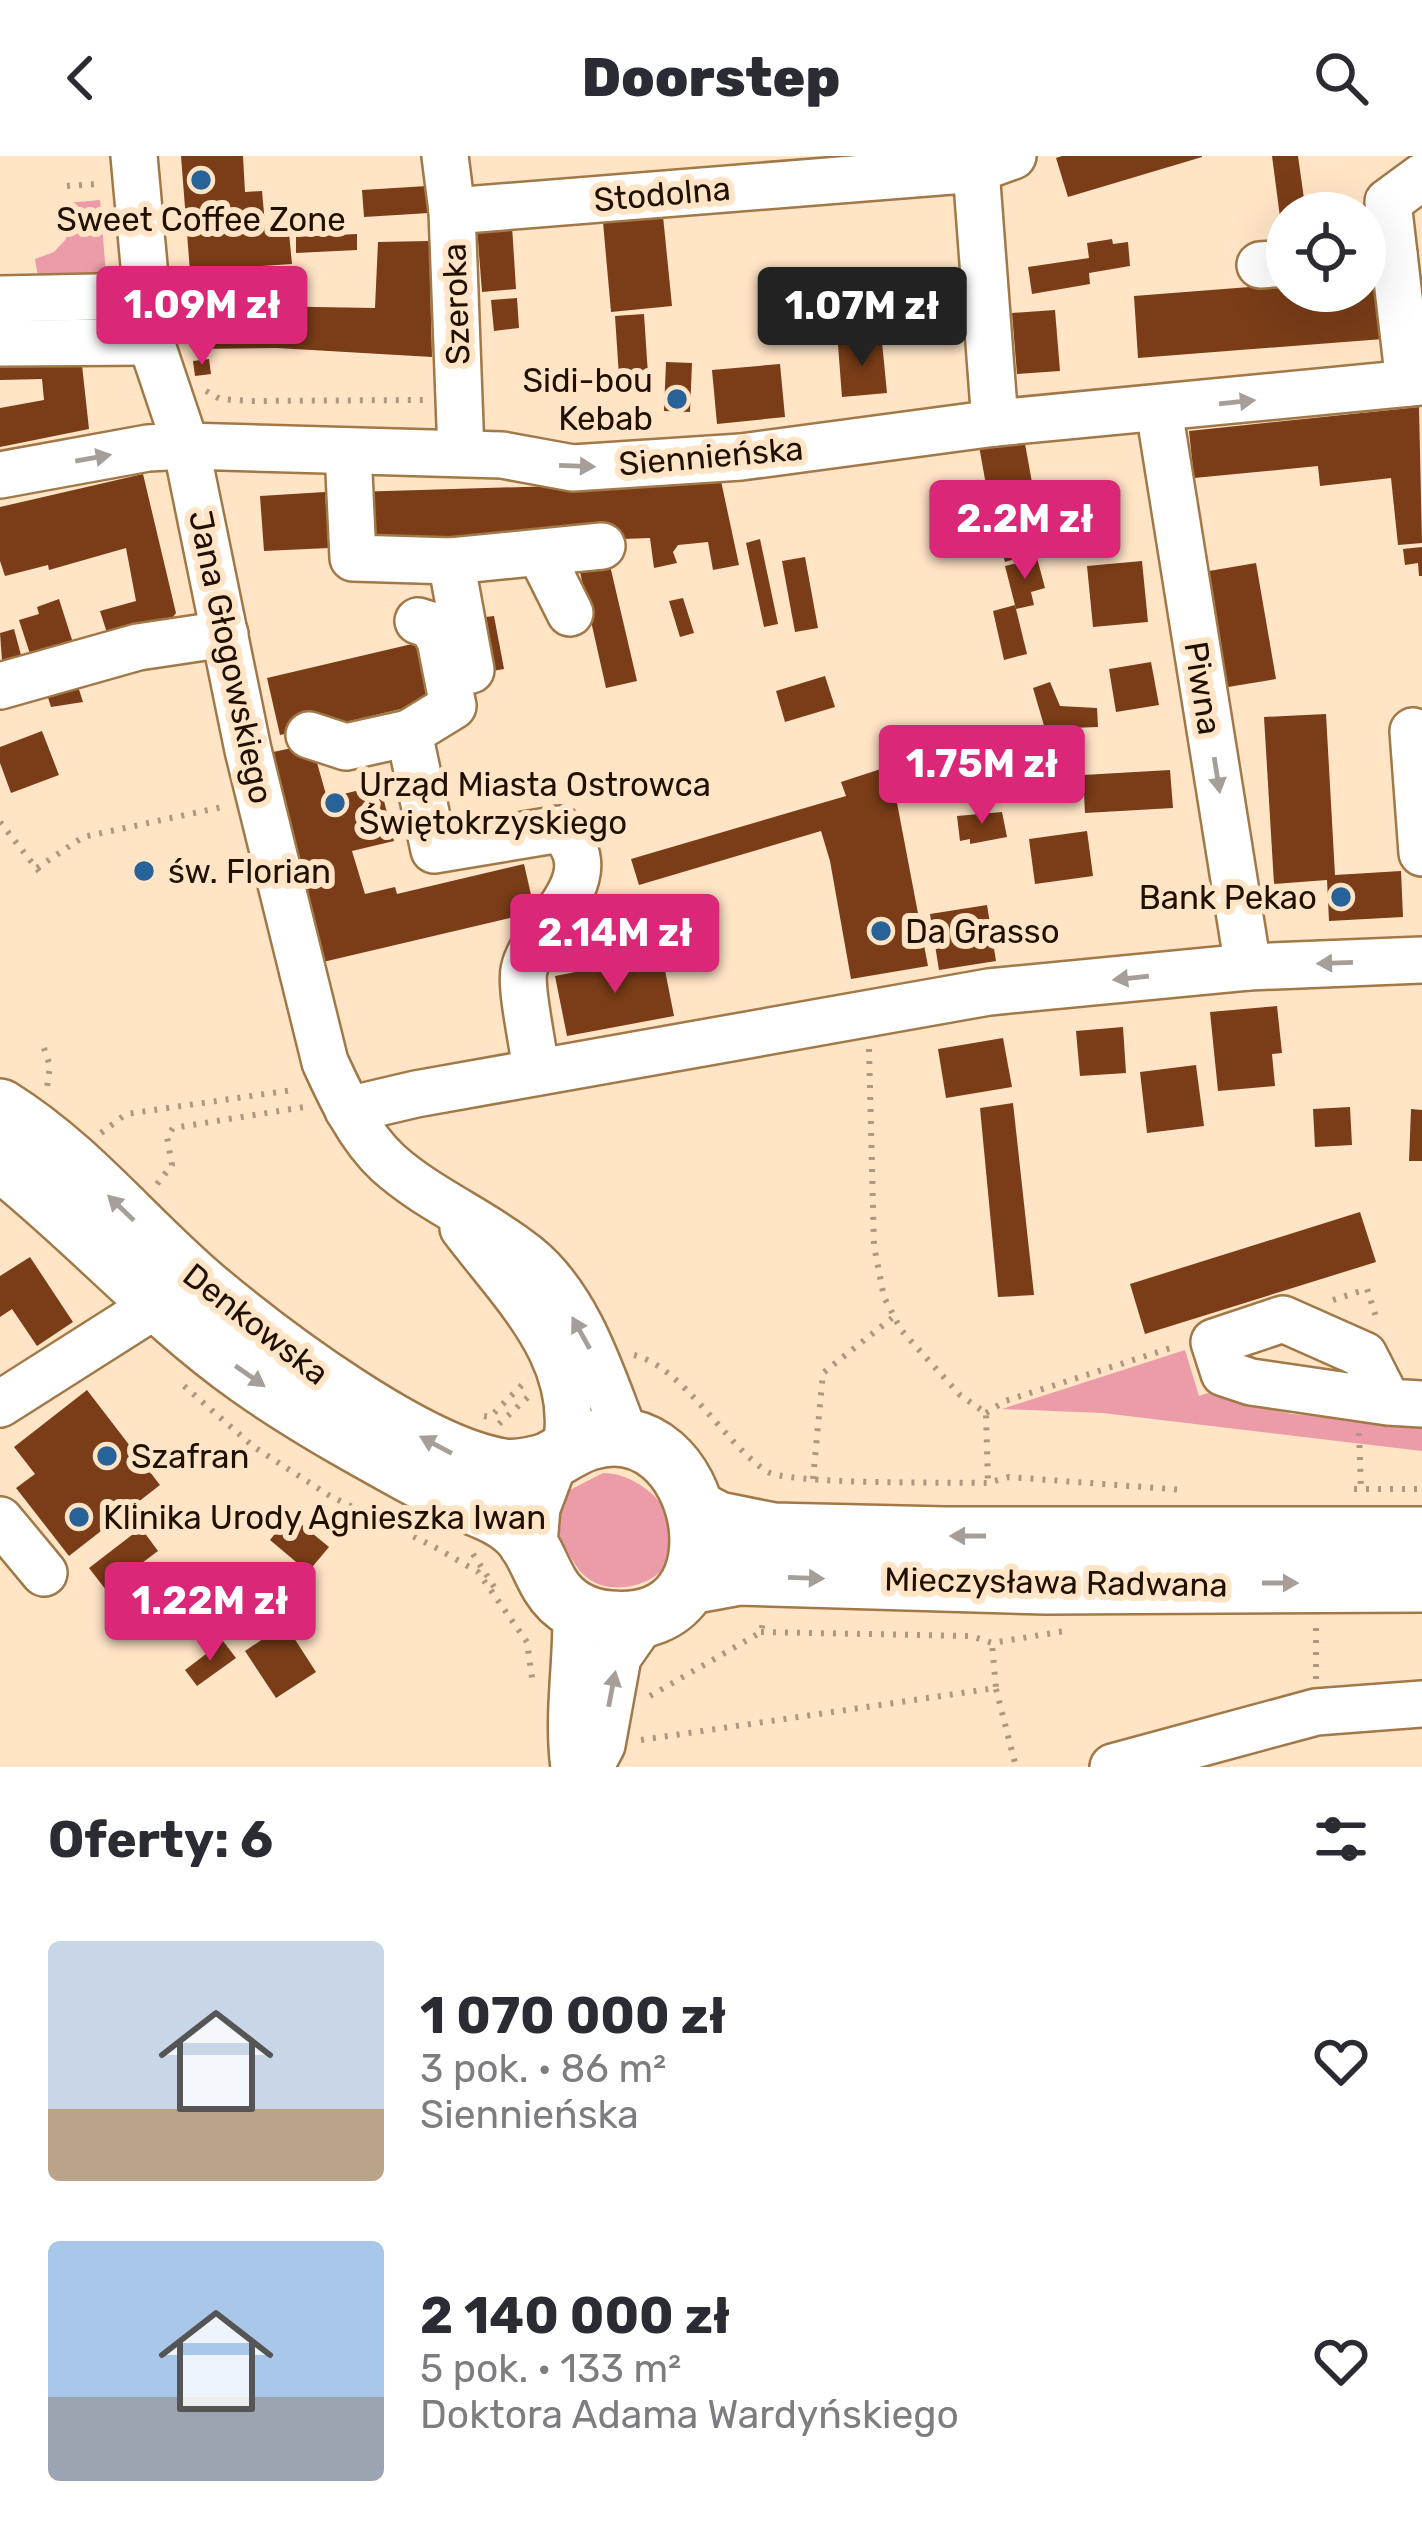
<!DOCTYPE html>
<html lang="pl">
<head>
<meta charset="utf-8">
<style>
  :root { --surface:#fff; --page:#f7f7f7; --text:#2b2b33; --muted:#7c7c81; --accent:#db2777 }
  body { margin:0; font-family:Rubik,sans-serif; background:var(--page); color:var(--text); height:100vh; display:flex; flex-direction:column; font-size:45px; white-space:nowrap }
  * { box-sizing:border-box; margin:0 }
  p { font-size:39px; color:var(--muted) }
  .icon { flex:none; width:66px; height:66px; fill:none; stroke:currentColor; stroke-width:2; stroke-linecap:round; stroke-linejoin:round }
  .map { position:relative; height:1611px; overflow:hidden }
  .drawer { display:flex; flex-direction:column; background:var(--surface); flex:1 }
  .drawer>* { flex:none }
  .controls { position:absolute; left:1266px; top:36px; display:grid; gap:24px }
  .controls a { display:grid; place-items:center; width:120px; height:120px; border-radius:50%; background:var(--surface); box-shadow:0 12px 48px #0002; font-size:60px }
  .price { position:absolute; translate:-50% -102px; padding:0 27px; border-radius:12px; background:var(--accent); color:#fff; font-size:39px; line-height:78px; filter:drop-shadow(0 3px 6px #0008) }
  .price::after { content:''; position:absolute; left:50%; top:72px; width:36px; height:27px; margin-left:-18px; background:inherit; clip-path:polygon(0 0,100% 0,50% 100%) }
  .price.selected { background:#222; color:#fff }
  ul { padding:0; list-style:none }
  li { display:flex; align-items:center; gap:36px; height:300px; padding:0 48px }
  li span { display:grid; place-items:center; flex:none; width:336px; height:240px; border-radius:12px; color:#555 }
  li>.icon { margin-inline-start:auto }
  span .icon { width:144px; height:144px; fill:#fffc; stroke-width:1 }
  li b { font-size:51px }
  h2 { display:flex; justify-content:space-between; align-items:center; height:144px; padding:0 48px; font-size:51px }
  header { display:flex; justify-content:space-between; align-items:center; height:156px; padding:0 48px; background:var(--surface); font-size:54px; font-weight:800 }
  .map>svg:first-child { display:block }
</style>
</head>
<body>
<header><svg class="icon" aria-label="back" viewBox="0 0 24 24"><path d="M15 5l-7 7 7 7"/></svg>Doorstep<svg class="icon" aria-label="search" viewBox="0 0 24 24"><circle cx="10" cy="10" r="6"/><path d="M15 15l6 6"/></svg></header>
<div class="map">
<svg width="1422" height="1611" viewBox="0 0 1422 1611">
  <rect width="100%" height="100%" fill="#ffe4c6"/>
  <g fill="#eb9ca8">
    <path d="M 100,44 L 107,131 L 40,134 L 35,103 L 54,96 L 66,83 L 67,47 Z"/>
    <path d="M 1185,1194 L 1199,1240 L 1220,1233 L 1224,1243 L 1292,1258 L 1422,1270 L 1422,1295 L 1103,1257 L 1002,1253 Z"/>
    <path d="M 603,1317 C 640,1317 685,1357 672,1398 C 661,1431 609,1442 585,1420 C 570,1407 563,1382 551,1365 L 566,1336 Z"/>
  </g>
  <g fill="#7a3d17">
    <path d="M 181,0 L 243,0 L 245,36 L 262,35 L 266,79 L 289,77 L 292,108 L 247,111 L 249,133 L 255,133 L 256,150 L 375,152 L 378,86 L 429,85 L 432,201 L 277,192 L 196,193 Z"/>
    <path d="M 1062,0 L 1202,0 L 1202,1 L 1068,41 L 1056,2 Z"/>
    <path d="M 1272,0 L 1298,0 L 1306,57 L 1287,57 L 1287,83 L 1283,84 Z"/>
    <path d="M 427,30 L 429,57 L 364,61 L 362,34 Z"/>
    <path d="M 663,60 L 672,150 L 611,156 L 603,66 Z"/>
    <path d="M 512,70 L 516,133 L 482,136 L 477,72 Z"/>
    <path d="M 357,78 L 357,94 L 296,97 L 296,81 Z"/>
    <path d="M 1112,83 L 1113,88 L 1128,86 L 1130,110 L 1089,117 L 1090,128 L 1032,138 L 1028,111 L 1089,102 L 1087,87 Z"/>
    <path d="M 846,111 L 874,112 L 873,161 L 845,162 Z"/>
    <path d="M 1392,120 L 1396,182 L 1138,202 L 1134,140 L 1287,128 L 1287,135 L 1365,135 L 1365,122 Z"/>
    <path d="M 517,142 L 519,172 L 494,175 L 491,144 Z"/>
    <path d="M 1055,154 L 1060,215 L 1017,218 L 1012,157 Z"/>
    <path d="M 644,158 L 649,234 L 620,236 L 615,160 Z"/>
    <path d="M 882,186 L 887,237 L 842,241 L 838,189 Z"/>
    <path d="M 0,191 L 80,191 L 89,273 L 0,291 L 0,252 L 44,244 L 42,223 L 0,224 Z"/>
    <path d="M 209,203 L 211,218 L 195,220 L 193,205 Z"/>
    <path d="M 666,206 L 692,207 L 690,256 L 664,255 Z"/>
    <path d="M 780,208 L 785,261 L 717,268 L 712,214 Z"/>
    <path d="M 1419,251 L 1422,387 L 1398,389 L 1391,322 L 1320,330 L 1318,310 L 1194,322 L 1189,275 Z"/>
    <path d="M 1024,282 L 1038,360 L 993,368 L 979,290 Z"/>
    <path d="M 143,318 L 176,457 L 168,468 L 107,477 L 100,455 L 136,445 L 126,392 L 49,414 L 48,409 L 5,420 L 0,405 L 0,351 Z"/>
    <path d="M 721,325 L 739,409 L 713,414 L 708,386 L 678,389 L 673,396 L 677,407 L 654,412 L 650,382 L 355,393 L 354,336 Z"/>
    <path d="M 325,336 L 329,392 L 264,395 L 260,340 Z"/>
    <path d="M 1051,367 L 1058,391 L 1005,406 L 998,382 Z"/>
    <path d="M 760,383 L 778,468 L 764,471 L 746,387 Z"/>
    <path d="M 1422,391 L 1422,420 L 1419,420 L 1418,407 L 1405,409 L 1403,393 Z"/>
    <path d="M 608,401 L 637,525 L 606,532 L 578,407 Z"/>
    <path d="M 805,401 L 818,472 L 795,476 L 782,405 Z"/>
    <path d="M 1037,402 L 1045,432 L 1031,436 L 1034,449 L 1016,453 L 1005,410 Z"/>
    <path d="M 1142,405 L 1148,466 L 1093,471 L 1087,410 Z"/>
    <path d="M 1256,407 L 1276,523 L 1222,532 L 1203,416 Z"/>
    <path d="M 683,442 L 694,477 L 680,481 L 669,445 Z"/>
    <path d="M 59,443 L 73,487 L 31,501 L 19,464 L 39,458 L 37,451 Z"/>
    <path d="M 1015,449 L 1027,498 L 1004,504 L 993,455 Z"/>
    <path d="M 494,460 L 504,513 L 487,516 L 478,462 Z"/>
    <path d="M 14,473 L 21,499 L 2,504 L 0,477 Z"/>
    <path d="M 429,484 L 443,543 L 308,575 L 327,642 L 380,629 L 394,685 L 352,695 L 365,738 L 395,731 L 397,738 L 524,708 L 535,756 L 323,806 L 273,596 L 297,591 L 294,576 L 280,579 L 267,522 Z"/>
    <path d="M 1151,506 L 1159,549 L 1116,556 L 1109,513 Z"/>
    <path d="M 74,518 L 83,546 L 51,551 L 43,526 Z"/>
    <path d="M 825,520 L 835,551 L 785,566 L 776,535 Z"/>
    <path d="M 1050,526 L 1060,550 L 1097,552 L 1098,571 L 1045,573 L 1033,532 Z"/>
    <path d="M 1326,558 L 1335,719 L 1401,715 L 1403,761 L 1329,765 L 1327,724 L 1274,728 L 1264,561 Z"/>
    <path d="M 42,575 L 59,619 L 11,637 L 0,607 L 0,591 Z"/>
    <path d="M 890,610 L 928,810 L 851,823 L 830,705 L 821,675 L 639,729 L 631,703 L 846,640 L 841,626 Z"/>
    <path d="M 1170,614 L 1173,652 L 1085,657 L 1083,619 Z"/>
    <path d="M 1002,656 L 1007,681 L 970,688 L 970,683 L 960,685 L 957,660 Z"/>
    <path d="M 1087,675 L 1093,720 L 1035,728 L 1029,683 Z"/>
    <path d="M 987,749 L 996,805 L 939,814 L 930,758 Z"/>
    <path d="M 662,799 L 674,860 L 567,880 L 555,820 Z"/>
    <path d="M 1277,850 L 1282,897 L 1272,898 L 1275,930 L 1218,935 L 1210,856 Z"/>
    <path d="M 1123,871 L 1126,917 L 1080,920 L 1076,875 Z"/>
    <path d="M 1003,882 L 1012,931 L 946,942 L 938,893 Z"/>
    <path d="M 1196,909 L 1204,970 L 1147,977 L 1140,916 Z"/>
    <path d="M 1013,947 L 1034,1139 L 998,1141 L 980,952 Z"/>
    <path d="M 1350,951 L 1352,989 L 1315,991 L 1313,953 Z"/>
    <path d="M 1411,953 L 1422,954 L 1422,1005 L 1409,1005 Z"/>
    <path d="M 1360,1056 L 1376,1106 L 1145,1178 L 1130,1128 Z"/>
    <path d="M 30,1101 L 73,1166 L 37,1190 L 12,1153 L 0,1161 L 0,1120 Z"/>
    <path d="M 87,1234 L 160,1329 L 69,1400 L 16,1332 L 35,1318 L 14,1291 Z"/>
    <path d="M 290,1359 L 329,1391 L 308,1416 L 270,1384 Z"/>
    <path d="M 141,1372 L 158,1395 L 106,1434 L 89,1412 Z"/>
    <path d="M 285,1468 L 316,1516 L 276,1542 L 245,1495 Z"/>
    <path d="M 223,1485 L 236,1502 L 197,1530 L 185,1514 Z"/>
  </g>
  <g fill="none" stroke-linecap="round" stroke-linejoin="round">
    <defs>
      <g id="minor">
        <path d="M 134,0 L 151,186 L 186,290 L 248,594 L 325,906 C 341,941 359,980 388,1007 C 429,1044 483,1065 526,1100 C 580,1143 603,1223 627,1284"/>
        <path d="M 445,0 L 452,55 L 461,297"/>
        <path d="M 975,0 L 995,267"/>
        <path d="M 452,55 L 977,13 L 1013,0"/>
        <path d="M 1394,98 L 1388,46 L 1422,21"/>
        <path d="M 1365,100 L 1394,98 L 1409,227"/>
        <path d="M 1260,109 L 1287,107"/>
        <path d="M 0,143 L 146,140"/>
        <path d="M 0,187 L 151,186"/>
        <path d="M 1159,254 L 1248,811"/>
        <path d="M 348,295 L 353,402 L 451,405 L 602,390"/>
        <path d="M 0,319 L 148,292 L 186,290 L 502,299 L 573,312 L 741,301 L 995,267 L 1422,226"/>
        <path d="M 540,397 L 570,457"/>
        <path d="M 451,405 L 471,514"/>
        <path d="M 418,465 L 431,469 L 440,484 L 453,550 L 409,577 L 434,694 L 560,673 C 612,724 534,768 524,814 C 520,833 534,892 536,916"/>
        <path d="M 0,530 L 138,491 L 225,478"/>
        <path d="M 1413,575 L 1422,697"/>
        <path d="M 309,579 L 346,591 L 409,577"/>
        <path d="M 348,954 L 416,938 L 989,836 L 1248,811 L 1422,804"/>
        <path d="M 463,1072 C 515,1141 585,1204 565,1297"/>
        <path d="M 1388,1246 L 1251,1226 L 1224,1217 L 1214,1186 L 1283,1163 L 1364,1199 L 1388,1246 L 1422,1248"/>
        <path d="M 0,1248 L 159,1147"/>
        <path d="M 0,1364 L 44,1417"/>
        <path d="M 574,1611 C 567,1560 577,1507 576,1455"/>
        <path d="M 590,1611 L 602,1589 L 618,1501 L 646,1461"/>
        <path d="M 1113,1611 L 1316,1556 L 1422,1548"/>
      </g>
      <g id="major">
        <path d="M 0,952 C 79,1001 136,1075 206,1134 C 274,1191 416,1298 503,1312 C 518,1314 534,1310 548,1306"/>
        <path d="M 0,1005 C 86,1073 159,1157 248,1220 C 310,1264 378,1300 445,1337 C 469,1350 497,1355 517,1374 C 533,1388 539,1411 550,1429 C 563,1451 586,1462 610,1464 C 753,1477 707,1248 589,1285 C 575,1289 561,1299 548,1306 L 531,1351 L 528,1388"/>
        <path d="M 697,1354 L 718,1365 L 773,1376 L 945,1380 L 1422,1380"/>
        <path d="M 690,1429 L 739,1420 L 1046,1429 L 1422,1427"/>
      </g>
    </defs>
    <use href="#minor" stroke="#a17847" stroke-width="50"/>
    <use href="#major" stroke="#a17847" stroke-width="62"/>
    <g stroke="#af987f" stroke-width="6" stroke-dasharray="3 9" stroke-linecap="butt">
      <path d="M 67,30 L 100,28"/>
      <path d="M 206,235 L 220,243 L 249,245 L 424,244"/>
      <path d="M 0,666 L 41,718"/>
      <path d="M 37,712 L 83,681 L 227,650"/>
      <path d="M 44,892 L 50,910 L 47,931"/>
      <path d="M 869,893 L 874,1090 L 884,1141 L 901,1174 L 960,1239 L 986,1257 L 988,1327"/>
      <path d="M 101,977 L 126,958 L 293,934"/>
      <path d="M 157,1028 L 172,1009 L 167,981 L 173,972 L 304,951"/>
      <path d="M 1333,1144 L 1367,1133 L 1378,1167"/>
      <path d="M 634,1199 C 684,1212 722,1285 766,1315 C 786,1329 952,1326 988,1327 L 1009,1321 L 1184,1334"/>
      <path d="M 184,1230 L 254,1291 L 330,1340 L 431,1389 L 478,1416 L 527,1486 L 533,1529"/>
      <path d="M 986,1257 L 1005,1245 L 1177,1190"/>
      <path d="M 484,1260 L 490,1261 L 523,1228"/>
      <path d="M 499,1268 L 529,1240"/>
      <path d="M 1359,1277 L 1361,1333"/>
      <path d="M 813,1323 L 823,1217 L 892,1162"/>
      <path d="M 1354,1333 L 1422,1333"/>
      <path d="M 473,1398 L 498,1437"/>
      <path d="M 761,1476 L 971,1480 L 992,1487 L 1065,1475"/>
      <path d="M 1316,1523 L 1316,1470"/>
      <path d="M 996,1533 L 1016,1611"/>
      <path d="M 650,1540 L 761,1476 L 764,1462"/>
      <path d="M 641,1584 L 996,1532 L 992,1487"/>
    </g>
    <use href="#minor" stroke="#fff" stroke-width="45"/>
    <use href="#major" stroke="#fff" stroke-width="57"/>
  </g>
  <defs><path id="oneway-solid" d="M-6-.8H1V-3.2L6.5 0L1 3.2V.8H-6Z" transform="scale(3)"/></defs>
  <g fill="#a69f99">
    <use href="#oneway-solid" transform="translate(1237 246) rotate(-6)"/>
    <use href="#oneway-solid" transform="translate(93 302) rotate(-10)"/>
    <use href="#oneway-solid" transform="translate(577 310) rotate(2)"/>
    <use href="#oneway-solid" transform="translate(1217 619) rotate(81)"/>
    <use href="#oneway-solid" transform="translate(1335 807) rotate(178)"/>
    <use href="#oneway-solid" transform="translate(1131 822) rotate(174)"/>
    <use href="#oneway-solid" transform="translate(121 1052) rotate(-136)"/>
    <use href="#oneway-solid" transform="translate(581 1177) rotate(-119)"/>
    <use href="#oneway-solid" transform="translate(250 1220) rotate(35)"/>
    <use href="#oneway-solid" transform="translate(436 1289) rotate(-152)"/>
    <use href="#oneway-solid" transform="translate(968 1380) rotate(180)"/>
    <use href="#oneway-solid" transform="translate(806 1422) rotate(2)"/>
    <use href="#oneway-solid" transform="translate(1280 1427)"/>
    <use href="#oneway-solid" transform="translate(612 1533) rotate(-79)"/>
  </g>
  <g fill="#276299" stroke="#ffe4c6" stroke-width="4.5">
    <circle cx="201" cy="24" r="12"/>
    <circle cx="677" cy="243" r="12"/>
    <circle cx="335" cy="647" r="12"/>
    <circle cx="144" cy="715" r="12"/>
    <circle cx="1341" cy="741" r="12"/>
    <circle cx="881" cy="775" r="12"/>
    <circle cx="107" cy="1300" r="12"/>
    <circle cx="79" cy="1361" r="12"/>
  </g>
  <g text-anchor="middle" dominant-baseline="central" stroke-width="12" stroke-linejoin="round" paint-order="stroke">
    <g font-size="33" fill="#201000" stroke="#ffe4c6">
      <text transform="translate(662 38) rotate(-5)">Stodolna</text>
      <text transform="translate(456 148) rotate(-92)">Szeroka</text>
      <text transform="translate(711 300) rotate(-5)">Siennieńska</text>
      <text transform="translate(231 501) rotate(78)">Jana Głogowskiego</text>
      <text transform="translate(1203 532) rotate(81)">Piwna</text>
      <text transform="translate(256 1168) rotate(38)">Denkowska</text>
      <text transform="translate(1056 1426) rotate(1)">Mieczysława Radwana</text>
    </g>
    <g font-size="33" fill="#201000" stroke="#ffe4c6" text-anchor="start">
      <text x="201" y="63" text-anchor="middle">Sweet Coffee Zone</text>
      <text x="653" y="224" text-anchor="end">Sidi-bou<tspan x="653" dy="38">Kebab</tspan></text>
      <text x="359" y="628">Urząd Miasta Ostrowca<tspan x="359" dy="38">Świętokrzyskiego</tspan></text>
      <text x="168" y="715">św. Florian</text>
      <text x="1317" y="741" text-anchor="end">Bank Pekao</text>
      <text x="905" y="775">Da Grasso</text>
      <text x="131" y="1300">Szafran</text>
      <text x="103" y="1361">Klinika Urody Agnieszka Iwan</text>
    </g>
  </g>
</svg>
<div class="controls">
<a><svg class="icon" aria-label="locate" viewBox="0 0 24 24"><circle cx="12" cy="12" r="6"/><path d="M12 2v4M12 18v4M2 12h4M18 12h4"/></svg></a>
</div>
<b class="price" style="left:202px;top:212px">1.09M zł</b>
<b class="price selected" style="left:862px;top:213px">1.07M zł</b>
<b class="price" style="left:1025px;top:426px">2.2M zł</b>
<b class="price" style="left:982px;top:671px">1.75M zł</b>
<b class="price" style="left:615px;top:840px">2.14M zł</b>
<b class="price" style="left:210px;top:1508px">1.22M zł</b>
</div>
<section class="drawer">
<h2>Oferty: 6<svg class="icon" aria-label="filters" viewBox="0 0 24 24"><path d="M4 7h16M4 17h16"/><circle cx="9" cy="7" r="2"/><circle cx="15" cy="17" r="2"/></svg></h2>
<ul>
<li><span style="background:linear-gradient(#c9d6e8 70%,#b9a48a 0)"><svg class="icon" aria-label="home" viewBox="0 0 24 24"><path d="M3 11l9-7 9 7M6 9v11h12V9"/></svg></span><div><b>1 070 000 zł</b><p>3 pok. · 86 m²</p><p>Siennieńska</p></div><svg class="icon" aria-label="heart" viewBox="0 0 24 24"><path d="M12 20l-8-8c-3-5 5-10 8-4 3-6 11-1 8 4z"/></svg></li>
<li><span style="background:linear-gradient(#a9c7e8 65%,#9aa5b1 0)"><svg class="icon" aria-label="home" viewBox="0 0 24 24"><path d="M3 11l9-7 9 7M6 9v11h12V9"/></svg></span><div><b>2 140 000 zł</b><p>5 pok. · 133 m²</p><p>Doktora Adama Wardyńskiego</p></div><svg class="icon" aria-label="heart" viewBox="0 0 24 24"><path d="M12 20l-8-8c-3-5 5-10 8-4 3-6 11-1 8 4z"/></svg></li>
</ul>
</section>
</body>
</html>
